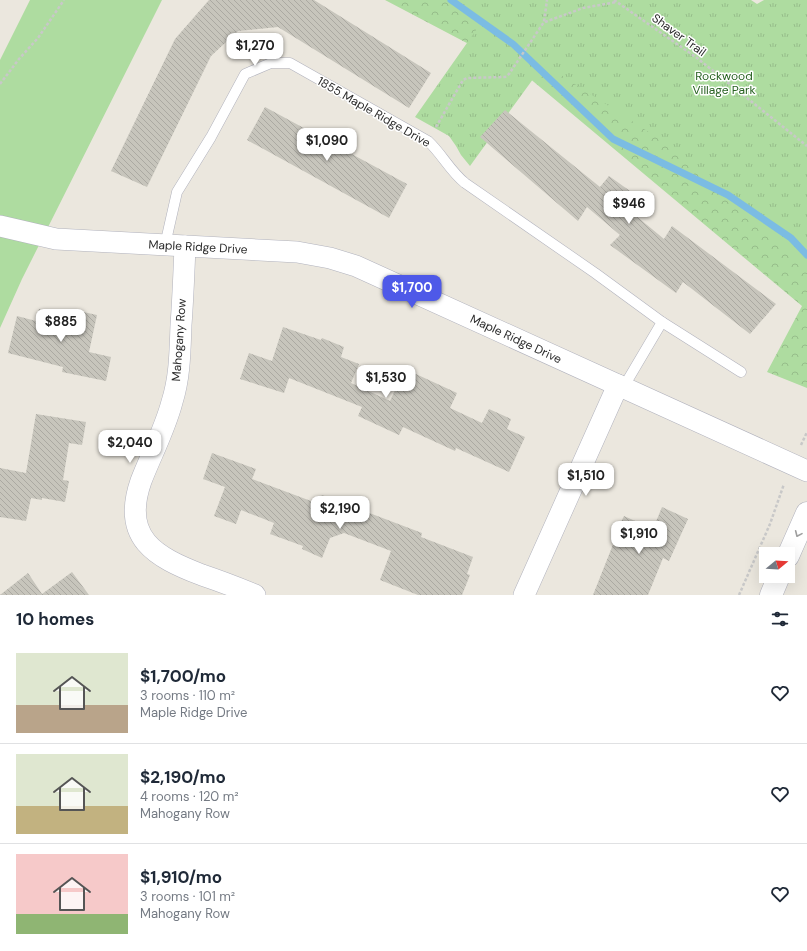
<!DOCTYPE html>
<html lang="en">
<head>
<meta charset="utf-8">
<style>
  :root { --surface:#fff; --page:#f6f6f7; --text:#1f2937; --muted:#747a83; --line:#e0e1e3; --accent:#4e59e8 }
  body { margin:0; font-family:"DM Sans",sans-serif; background:var(--page); color:var(--text); height:100vh; display:flex; flex-direction:column; font-size:15px; white-space:nowrap }
  * { box-sizing:border-box; margin:0 }
  p { font-size:13px; color:var(--muted) }
  .icon { flex:none; width:22px; height:22px; fill:none; stroke:currentColor; stroke-width:2; stroke-linecap:round; stroke-linejoin:round }
  .map { position:relative; height:595px; overflow:hidden }
  .details { display:flex; flex-direction:column; background:var(--surface); flex:1 }
  .details>* { flex:none }
  .needle { width:26px; rotate:72deg }
  .fabs { position:absolute; left:759px; top:547px; display:grid; gap:8px }
  .fabs a { display:grid; place-items:center; width:36px; height:36px; border-radius:0px; background:var(--surface); box-shadow:0 4px 16px #0002; font-size:20px }
  .price { position:absolute; translate:-50% -34px; padding:0 9px; border-radius:8px; background:#fff; color:#222; font-size:13px; line-height:26px; filter:drop-shadow(0 1px 2px #0008) }
  .price::after { content:''; position:absolute; left:50%; top:24px; width:12px; height:9px; margin-left:-6px; background:inherit; clip-path:polygon(0 0,100% 0,50% 100%) }
  .price.active { background:var(--accent); color:#fff }
  ul { padding:0; list-style:none }
  li { display:flex; align-items:center; gap:12px; height:100px; padding:0 16px }
  li+li { border-top:1px solid var(--line) }
  li span { display:grid; place-items:center; flex:none; width:112px; height:80px; border-radius:0px; color:#555 }
  li>.icon { margin-inline-start:auto }
  span .icon { width:48px; height:48px; fill:#fffc; stroke-width:1 }
  li b { font-size:17px }
  h2 { display:flex; justify-content:space-between; align-items:center; height:48px; padding:0 16px; font-size:17px }
  .map>svg:first-child { display:block }
</style>
</head>
<body>
<div class="map">
<svg width="807" height="595" viewBox="0 0 807 595">
  <defs>
    <pattern id="forest-crowns" width="20" height="18" patternUnits="userSpaceOnUse"><rect width="20" height="18" fill="#aedca0"/><path d="M2 6a3 3 0 1 1 6 0M12 15a3 3 0 1 1 6 0" fill="none" stroke="#96bd8a"/></pattern>
    <pattern id="park-tufts" width="24" height="20" patternUnits="userSpaceOnUse"><rect width="24" height="20" fill="#aedca0"/><path d="M3 7l-1-3M5 7V3M7 7l1-3M15 17l-1-3M17 17v-4M19 17l1-3" fill="none" stroke="#96bd8a"/></pattern>
    <pattern id="building-back-hatch" width="6" height="6" patternUnits="userSpaceOnUse"><rect width="6" height="6" fill="#c7c5bc"/><path d="M-1 5l2 2M0 0l6 6M5-1l2 2" fill="none" stroke="#aba9a2"/></pattern>
  </defs>
  <rect width="100%" height="100%" fill="#ebe7de"/>
  <path fill="#aedca0" d="M 30,0 L 162,0 L 22,279 L 0,328 L 0,60 Z"/>
  <path fill="url(#forest-crowns)" d="M 385,0 L 495,0 L 807,152 L 807,388 L 767,372 L 802,306 L 522,72 Z"/>
  <path fill="url(#park-tufts)" d="M 445,0 L 751,0 L 757,4 L 764,0 L 807,0 L 807,264 L 678,151 L 544,64 L 470,166 L 461,155 L 456,146 L 449,136 L 415,117 L 481,23 Z"/>
  <g fill="none" stroke-linecap="round" stroke-linejoin="round">
    <path stroke="#7bbce3" stroke-width="7" d="M 451,0 L 513,44 L 613,139 L 728,195 L 791,238 L 807,255"/>
  </g>
  <g fill="url(#building-back-hatch)">
    <path d="M 209,0 L 314,0 L 431,73 L 409,108 L 278,27 L 238,31 L 211,56 L 147,187 L 111,171 L 175,39 Z"/>
    <path d="M 265,107 L 407,184 L 389,218 L 247,140 Z"/>
    <path d="M 505,110 L 600,187 L 609,176 L 644,201 L 635,215 L 664,239 L 672,226 L 776,304 L 750,334 L 683,282 L 676,293 L 610,245 L 620,235 L 587,207 L 578,221 L 480,137 Z"/>
    <path d="M 39,309 L 73,318 L 74,310 L 97,315 L 89,352 L 111,357 L 106,381 L 62,372 L 63,367 L 8,353 L 17,316 L 36,321 Z"/>
    <path d="M 283,327 L 321,340 L 322,338 L 344,347 L 341,357 L 359,364 L 351,383 L 390,401 L 405,369 L 457,393 L 450,408 L 482,423 L 489,409 L 511,419 L 507,429 L 525,437 L 509,472 L 456,448 L 455,451 L 403,427 L 399,435 L 358,416 L 362,407 L 289,378 L 284,393 L 240,379 L 249,353 L 272,361 Z"/>
    <path d="M 36,414 L 86,422 L 82,445 L 69,443 L 63,480 L 69,481 L 65,502 L 42,498 L 42,500 L 31,498 L 26,521 L 0,517 L 0,468 L 26,473 Z"/>
    <path d="M 212,453 L 256,469 L 252,479 L 319,504 L 322,495 L 422,533 L 421,537 L 473,557 L 467,574 L 470,575 L 462,595 L 418,595 L 380,580 L 391,551 L 344,533 L 330,538 L 322,558 L 302,549 L 303,546 L 270,534 L 274,523 L 241,510 L 236,524 L 214,516 L 225,487 L 203,479 Z"/>
    <path d="M 662,507 L 688,519 L 669,561 L 663,558 L 648,595 L 593,595 L 616,537 L 614,536 L 624,516 L 653,529 Z"/>
    <path d="M 72,572 L 89,595 L 0,595 L 28,573 L 42,594 Z"/>
  </g>
  <g fill="none" stroke-linecap="round" stroke-linejoin="round">
    <defs>
      <g id="service">
        <path d="M 165,245 L 177,192 L 211,137 L 245,74 L 271,63 L 290,63 L 428,141 C 442,154 450,171 465,183 L 595,273 L 662,322 L 741,372"/>
        <path d="M 623,388 L 662,322"/>
      </g>
      <g id="minor">
        <path d="M 0,226 L 56,239 L 297,252 L 330,258 L 356,266 L 807,471"/>
        <path d="M 185,246 C 184,272 183,298 181,325 C 180,351 180,377 172,402 C 165,429 151,455 141,481 C 121,538 155,557 202,575 C 220,581 238,588 255,595"/>
        <path d="M 524,595 L 618,385"/>
      </g>
      <g id="tertiary">
        <path d="M 788,556 L 807,513"/>
        <path d="M 771,595 L 779,576"/>
      </g>
    </defs>
    <use href="#service" stroke="#b1b2bd" stroke-width="11"/>
    <use href="#minor" stroke="#b1b2bd" stroke-width="22"/>
    <use href="#tertiary" stroke="#b1b2bd" stroke-width="23"/>
    <g stroke="#c8c8c8" stroke-width="2.5" stroke-dasharray="3 2" stroke-linecap="butt">
      <path d="M 614,0 L 697,58 L 807,146"/>
      <path d="M 545,22 L 583,8 L 617,2"/>
      <path d="M 0,84 L 19,59 L 38,38 L 64,0"/>
      <path d="M 436,127 L 463,80 L 467,78 L 505,77 L 509,74 L 544,22 L 547,0"/>
      <path d="M 801,445 L 807,432"/>
      <path d="M 739,595 L 770,524 L 784,484"/>
    </g>
    <use href="#service" stroke="#fff" stroke-width="10"/>
    <use href="#minor" stroke="#fff" stroke-width="21"/>
    <use href="#tertiary" stroke="#fff" stroke-width="22"/>
  </g>
  <defs><path id="oneway-chevron" d="M-2-3.5L2.5 0L-2 3.5" fill="none" stroke-width="1.6" stroke-linecap="round" stroke-linejoin="round"/></defs>
  <use stroke="#9f9f9f" href="#oneway-chevron" transform="translate(798 534) rotate(114)"/>
  <g text-anchor="middle" dominant-baseline="central" stroke-width="3" stroke-linejoin="round" paint-order="stroke">
    <g font-size="12" fill="#2a2a2a" stroke="#fff">
      <text transform="translate(679 35) rotate(36)">Shaver Trail</text>
      <text transform="translate(374 112) rotate(30)">1855 Maple Ridge Drive</text>
      <text transform="translate(198 247) rotate(3)">Maple Ridge Drive</text>
      <text transform="translate(516 339) rotate(25)">Maple Ridge Drive</text>
      <text transform="translate(179 340) rotate(-86)">Mahogany Row</text>
    </g>
    <g font-size="12" fill="#276121" stroke="#fff">
      <text x="724" y="76">Rockwood<tspan x="724" dy="14">Village Park</tspan></text>
    </g>
  </g>
</svg>
<div class="fabs">
<a><svg class="needle" viewBox="-14 -14 28 28"><path d="M0-13l5 13h-10z" fill="#e53935"/><path d="M0 13l5-13h-10z" fill="#747a83"/></svg></a>
</div>
<b class="price" style="left:255px;top:67px">$1,270</b>
<b class="price" style="left:327px;top:162px">$1,090</b>
<b class="price" style="left:629px;top:225px">$946</b>
<b class="price active" style="left:412px;top:309px">$1,700</b>
<b class="price" style="left:61px;top:343px">$885</b>
<b class="price" style="left:386px;top:399px">$1,530</b>
<b class="price" style="left:130px;top:464px">$2,040</b>
<b class="price" style="left:586px;top:497px">$1,510</b>
<b class="price" style="left:340px;top:530px">$2,190</b>
<b class="price" style="left:639px;top:555px">$1,910</b>
</div>
<section class="details">
<h2>10 homes<svg class="icon" aria-label="filters" viewBox="0 0 24 24"><path d="M4 7h16M4 17h16"/><circle cx="9" cy="7" r="2"/><circle cx="15" cy="17" r="2"/></svg></h2>
<ul>
<li><span style="background:linear-gradient(#dfe7d0 65%,#b9a48a 0)"><svg class="icon" aria-label="home" viewBox="0 0 24 24"><path d="M3 11l9-7 9 7M6 9v11h12V9"/></svg></span><div><b>$1,700/mo</b><p>3 rooms · 110 m²</p><p>Maple Ridge Drive</p></div><svg class="icon" aria-label="heart" viewBox="0 0 24 24"><path d="M12 20l-8-8c-3-5 5-10 8-4 3-6 11-1 8 4z"/></svg></li>
<li><span style="background:linear-gradient(#dfe7d0 65%,#c2b280 0)"><svg class="icon" aria-label="home" viewBox="0 0 24 24"><path d="M3 11l9-7 9 7M6 9v11h12V9"/></svg></span><div><b>$2,190/mo</b><p>4 rooms · 120 m²</p><p>Mahogany Row</p></div><svg class="icon" aria-label="heart" viewBox="0 0 24 24"><path d="M12 20l-8-8c-3-5 5-10 8-4 3-6 11-1 8 4z"/></svg></li>
<li><span style="background:linear-gradient(#f6c9c9 75%,#8fb573 0)"><svg class="icon" aria-label="home" viewBox="0 0 24 24"><path d="M3 11l9-7 9 7M6 9v11h12V9"/></svg></span><div><b>$1,910/mo</b><p>3 rooms · 101 m²</p><p>Mahogany Row</p></div><svg class="icon" aria-label="heart" viewBox="0 0 24 24"><path d="M12 20l-8-8c-3-5 5-10 8-4 3-6 11-1 8 4z"/></svg></li>
</ul>
</section>
</body>
</html>
